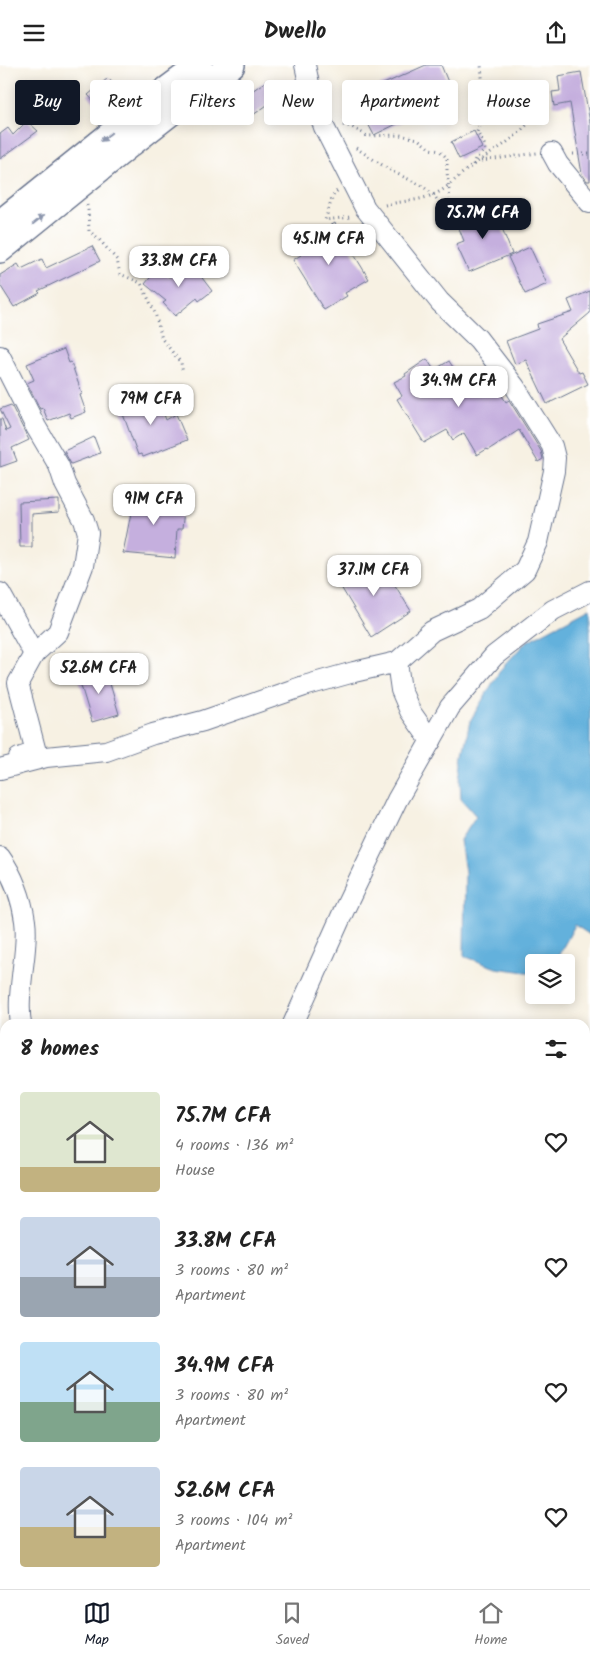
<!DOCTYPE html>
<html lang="en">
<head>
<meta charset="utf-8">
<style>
  :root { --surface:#fff; --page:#f6f6f6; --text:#222; --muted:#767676; --line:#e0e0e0; --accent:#111827 }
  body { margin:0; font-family:Kalam,sans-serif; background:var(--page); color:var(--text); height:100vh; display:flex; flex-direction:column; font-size:19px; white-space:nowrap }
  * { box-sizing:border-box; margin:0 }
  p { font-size:16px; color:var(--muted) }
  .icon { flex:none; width:28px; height:28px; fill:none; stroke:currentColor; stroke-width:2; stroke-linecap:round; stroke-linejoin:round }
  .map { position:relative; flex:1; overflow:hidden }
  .drawer { position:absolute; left:0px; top:954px; width:590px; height:571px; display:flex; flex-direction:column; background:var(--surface); border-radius:15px 15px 0 0; box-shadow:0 2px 12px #0003 }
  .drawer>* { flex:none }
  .top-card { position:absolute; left:15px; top:15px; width:560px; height:45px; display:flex; gap:10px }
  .tools { position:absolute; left:525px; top:889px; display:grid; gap:10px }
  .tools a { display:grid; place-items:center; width:50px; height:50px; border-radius:5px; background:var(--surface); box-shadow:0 2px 12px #0003; font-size:25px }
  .price { position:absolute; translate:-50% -42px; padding:0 11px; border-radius:10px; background:#fff; color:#222; font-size:16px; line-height:32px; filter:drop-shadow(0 1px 2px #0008) }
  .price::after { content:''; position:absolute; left:50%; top:30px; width:15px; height:11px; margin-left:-8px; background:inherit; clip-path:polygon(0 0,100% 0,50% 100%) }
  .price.on { background:var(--accent); color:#fff }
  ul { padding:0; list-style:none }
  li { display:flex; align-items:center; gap:15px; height:125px; padding:0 20px }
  li span { display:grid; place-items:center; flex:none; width:140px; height:100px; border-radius:5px; color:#555 }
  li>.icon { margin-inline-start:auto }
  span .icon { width:60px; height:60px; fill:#fffc; stroke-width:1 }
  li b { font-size:21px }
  h2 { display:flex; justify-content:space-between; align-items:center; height:60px; padding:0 20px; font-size:21px }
  .tag { padding:0 18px; border-radius:5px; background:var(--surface); box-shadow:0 2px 12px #0003; font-size:18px; line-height:45px }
  .tag.on { background:var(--accent); color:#fff }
  header { display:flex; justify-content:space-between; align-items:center; height:65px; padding:0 20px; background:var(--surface); font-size:22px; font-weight:700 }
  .tab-bar { display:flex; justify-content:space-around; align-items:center; height:70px; border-top:1px solid var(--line); background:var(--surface); font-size:14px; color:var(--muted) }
  .tab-bar a { display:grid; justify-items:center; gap:2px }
  .tab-bar .on { color:var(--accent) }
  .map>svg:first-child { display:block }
</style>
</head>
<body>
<header><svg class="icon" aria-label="menu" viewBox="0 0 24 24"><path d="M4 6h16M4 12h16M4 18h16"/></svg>Dwello<svg class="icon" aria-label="share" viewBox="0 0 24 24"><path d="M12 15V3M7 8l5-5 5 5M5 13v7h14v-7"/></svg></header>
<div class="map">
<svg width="590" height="1524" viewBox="0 0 590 1524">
  <rect width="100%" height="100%" fill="#fff"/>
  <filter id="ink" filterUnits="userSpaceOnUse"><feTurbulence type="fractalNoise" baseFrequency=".02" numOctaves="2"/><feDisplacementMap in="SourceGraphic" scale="10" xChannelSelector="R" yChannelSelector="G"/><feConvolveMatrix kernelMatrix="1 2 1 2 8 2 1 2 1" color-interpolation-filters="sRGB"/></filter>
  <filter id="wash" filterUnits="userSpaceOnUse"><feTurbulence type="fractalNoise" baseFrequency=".0096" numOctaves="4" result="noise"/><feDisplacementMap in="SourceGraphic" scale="20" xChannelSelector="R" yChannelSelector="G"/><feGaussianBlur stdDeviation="1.12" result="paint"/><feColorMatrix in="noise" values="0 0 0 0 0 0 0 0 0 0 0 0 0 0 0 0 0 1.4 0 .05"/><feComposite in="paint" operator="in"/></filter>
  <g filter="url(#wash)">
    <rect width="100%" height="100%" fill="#f7f1e3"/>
    <path fill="#63b1dc" stroke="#3f709d" d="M 590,543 L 590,870 L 575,860 L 555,897 L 534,898 L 534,908 L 496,903 L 464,891 L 465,807 L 460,775 L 476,751 L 461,734 L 460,715 L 463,689 L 470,656 L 501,604 L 526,577 Z"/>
    <g id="blocks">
      <g fill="#c5afde">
        <path d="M 426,0 L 441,0 L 448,17 L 400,38 L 407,54 L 374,70 L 365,53 L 359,56 L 350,34 Z"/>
        <path d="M 581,7 L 590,58 L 590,116 L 587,116 L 582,109 L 570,38 L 554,41 L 552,27 L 560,26 L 558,11 Z"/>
        <path d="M 108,13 L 119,25 L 99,42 L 88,30 Z"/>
        <path d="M 269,14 L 280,31 L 253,50 L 242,33 Z"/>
        <path d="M 27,56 L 38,66 L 0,94 L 0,69 L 8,63 L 13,70 Z"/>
        <path d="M 474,66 L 482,83 L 459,94 L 451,77 Z"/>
        <path d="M 494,142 L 512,189 L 469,207 L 456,179 L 464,176 L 457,158 Z"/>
        <path d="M 335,158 L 369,214 L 345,228 L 347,231 L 324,245 L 293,195 L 301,190 L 295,181 Z"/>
        <path d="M 92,181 L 100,196 L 38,226 L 40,228 L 14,242 L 0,220 L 0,210 L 18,199 L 21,204 L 42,194 L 46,203 Z"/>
        <path d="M 530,182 L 547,219 L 525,229 L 508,192 Z"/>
        <path d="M 190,197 L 212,226 L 199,236 L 197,233 L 175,251 L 163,238 L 166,236 L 145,219 L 158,203 L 169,212 Z"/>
        <path d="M 590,226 L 590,248 L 559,274 L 579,308 L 582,307 L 588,319 L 547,339 L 526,295 L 515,299 L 506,276 L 538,264 L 537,259 L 573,247 L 568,235 Z"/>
        <path d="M 64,284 L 69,298 L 71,297 L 82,329 L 80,330 L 86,347 L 71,353 L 69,348 L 48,356 L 43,343 L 40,344 L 27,318 L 34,315 L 27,299 Z"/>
        <path d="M 427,294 L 434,305 L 449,296 L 467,324 L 489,310 L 506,337 L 509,335 L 541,386 L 543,394 L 538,397 L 519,365 L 488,385 L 487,384 L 477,390 L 464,368 L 453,375 L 447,365 L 424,378 L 397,334 L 402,331 L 394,317 L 406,311 L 405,309 Z"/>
        <path d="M 156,328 L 166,355 L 176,349 L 187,375 L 143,392 L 141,389 L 138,390 L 120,341 Z"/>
        <path d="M 11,340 L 29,375 L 12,383 L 17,396 L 0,402 L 0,354 L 2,354 L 6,366 L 10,364 L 0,344 Z"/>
        <path d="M 94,372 L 100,388 L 71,399 L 64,386 Z"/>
        <path d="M 135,428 L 177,431 L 176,444 L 184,445 L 182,464 L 177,464 L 175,493 L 123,488 Z"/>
        <path d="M 59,435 L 59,447 L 32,449 L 32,482 L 20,482 L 19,437 Z"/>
        <path d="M 378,493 L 411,546 L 371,572 L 338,517 Z"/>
        <path d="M 105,602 L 119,649 L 92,657 L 78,611 Z"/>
      </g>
    </g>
  </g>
  <g filter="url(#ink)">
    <use href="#blocks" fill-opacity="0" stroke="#68738d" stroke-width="1"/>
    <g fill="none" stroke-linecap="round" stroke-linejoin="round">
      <defs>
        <g id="minor">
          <path d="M 552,88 L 558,99 L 590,138"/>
          <path d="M 0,291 L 36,362 L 59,401 L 65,419 L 84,455 L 88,468 L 83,501 L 58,567 L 34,589 L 18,618 L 36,687 L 19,693"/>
          <path d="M 0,528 L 34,589"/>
          <path d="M 397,597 L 401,625 L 410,646 L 431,676"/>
          <path d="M 0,704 L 46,692 L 106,686 L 153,669 L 203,656 L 304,621 L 354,607 L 397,597 L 432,566 L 479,544 L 525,505 L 538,477 L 554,406 L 555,393 L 552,381 L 515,322 L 478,274 L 440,237 L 365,143 L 324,62 L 310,23 L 305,0"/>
          <path d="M 0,792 C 13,810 22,834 25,856 C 27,870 25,887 23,902 C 21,922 18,939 21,959"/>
          <path d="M 293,959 L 345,843 L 397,735 L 450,642 L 494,591 L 553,545 L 590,526"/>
          <path d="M 0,1366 L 5,1380"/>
          <path d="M 0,1424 L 5,1419"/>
          <path d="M 0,1453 L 5,1451"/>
          <path d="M 361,1520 L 364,1524"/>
        </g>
        <g id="major">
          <path d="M 0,158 L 158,31 L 200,0"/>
          <path d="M 0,185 L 127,82 L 232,0"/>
        </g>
      </defs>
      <use href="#minor" stroke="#68738d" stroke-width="22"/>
      <use href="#major" stroke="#68738d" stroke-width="28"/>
      <g stroke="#68738d" stroke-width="3" stroke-dasharray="1 4" stroke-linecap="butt">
        <path d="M 343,60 L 352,62 L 367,71 L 400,70 L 418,74 L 430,84 L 440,86 L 447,93 L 447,107 L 450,134"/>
        <path d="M 356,83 L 393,107 L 421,120 L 434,130 L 445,148 L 452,152"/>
        <path d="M 573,89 L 590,89"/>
        <path d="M 481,96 L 537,88"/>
        <path d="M 473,100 L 475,94 L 485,85 L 484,79 L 477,67 C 485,46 483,22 481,0"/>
        <path d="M 337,126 L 333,131 L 325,155 L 351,152"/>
        <path d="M 87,140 L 88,144 L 89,166 L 98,173 L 117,195 L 120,209 L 141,218 L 155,248 L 162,274 L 181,298 L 183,308"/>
        <path d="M 385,140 C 401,136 420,136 435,129 C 448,123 457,112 469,103 C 490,87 516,76 532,53"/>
        <path d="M 585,1219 L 590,1217"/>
      </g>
      <use href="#minor" stroke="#fff" stroke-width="20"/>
      <use href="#major" stroke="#fff" stroke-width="25"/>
    </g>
    <defs><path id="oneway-solid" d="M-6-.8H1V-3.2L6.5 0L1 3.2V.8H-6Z" transform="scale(1.25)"/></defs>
    <g fill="#8d97ae">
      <use href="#oneway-solid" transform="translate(106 72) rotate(141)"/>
      <use href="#oneway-solid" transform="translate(38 155) rotate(-39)"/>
    </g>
  </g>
</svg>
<div class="tools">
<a><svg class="icon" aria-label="layers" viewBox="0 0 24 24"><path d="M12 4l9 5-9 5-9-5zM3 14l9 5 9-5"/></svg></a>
</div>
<b class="price on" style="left:483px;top:175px">75.7M CFA</b>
<b class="price" style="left:329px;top:201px">45.1M CFA</b>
<b class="price" style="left:179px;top:223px">33.8M CFA</b>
<b class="price" style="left:459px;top:343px">34.9M CFA</b>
<b class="price" style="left:151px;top:361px">79M CFA</b>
<b class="price" style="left:154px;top:461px">91M CFA</b>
<b class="price" style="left:374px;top:532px">37.1M CFA</b>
<b class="price" style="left:99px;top:630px">52.6M CFA</b>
<div class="top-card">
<a class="tag on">Buy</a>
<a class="tag">Rent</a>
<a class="tag">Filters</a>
<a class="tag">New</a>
<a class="tag">Apartment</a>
<a class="tag">House</a>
</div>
<section class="drawer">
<h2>8 homes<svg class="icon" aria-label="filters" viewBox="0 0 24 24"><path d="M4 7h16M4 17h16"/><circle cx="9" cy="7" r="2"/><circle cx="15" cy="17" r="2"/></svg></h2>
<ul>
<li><span style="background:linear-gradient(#dfe7d0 75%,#c2b280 0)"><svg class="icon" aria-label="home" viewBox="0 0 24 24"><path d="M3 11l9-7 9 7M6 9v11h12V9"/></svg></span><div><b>75.7M CFA</b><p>4 rooms · 136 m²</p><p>House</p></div><svg class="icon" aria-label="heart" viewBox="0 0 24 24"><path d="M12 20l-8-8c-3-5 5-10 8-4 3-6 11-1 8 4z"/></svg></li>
<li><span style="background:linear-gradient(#c9d6e8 60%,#9aa5b1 0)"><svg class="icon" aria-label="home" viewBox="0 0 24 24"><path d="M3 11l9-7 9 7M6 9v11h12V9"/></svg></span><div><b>33.8M CFA</b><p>3 rooms · 80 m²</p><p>Apartment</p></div><svg class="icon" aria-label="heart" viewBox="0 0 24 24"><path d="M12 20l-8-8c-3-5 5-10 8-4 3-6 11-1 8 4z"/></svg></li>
<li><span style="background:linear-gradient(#bfe0f5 60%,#7fa58c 0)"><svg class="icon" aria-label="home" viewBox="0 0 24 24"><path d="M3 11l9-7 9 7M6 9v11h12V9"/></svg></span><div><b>34.9M CFA</b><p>3 rooms · 80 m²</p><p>Apartment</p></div><svg class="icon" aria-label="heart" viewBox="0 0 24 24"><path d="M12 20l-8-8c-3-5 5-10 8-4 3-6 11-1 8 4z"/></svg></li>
<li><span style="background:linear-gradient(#c9d6e8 60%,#c2b280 0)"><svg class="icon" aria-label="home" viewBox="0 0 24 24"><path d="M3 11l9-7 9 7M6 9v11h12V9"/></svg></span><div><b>52.6M CFA</b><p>3 rooms · 104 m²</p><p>Apartment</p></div><svg class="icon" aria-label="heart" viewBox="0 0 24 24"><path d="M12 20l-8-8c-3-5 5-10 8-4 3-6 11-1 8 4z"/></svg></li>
</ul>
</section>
</div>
<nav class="tab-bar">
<a class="on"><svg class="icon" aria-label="map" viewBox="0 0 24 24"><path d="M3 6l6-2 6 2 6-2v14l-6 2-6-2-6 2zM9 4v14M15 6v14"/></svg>Map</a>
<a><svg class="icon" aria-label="saved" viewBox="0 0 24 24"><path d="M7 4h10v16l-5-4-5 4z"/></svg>Saved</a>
<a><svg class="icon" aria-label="home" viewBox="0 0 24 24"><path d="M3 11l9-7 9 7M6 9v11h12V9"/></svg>Home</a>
</nav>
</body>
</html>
